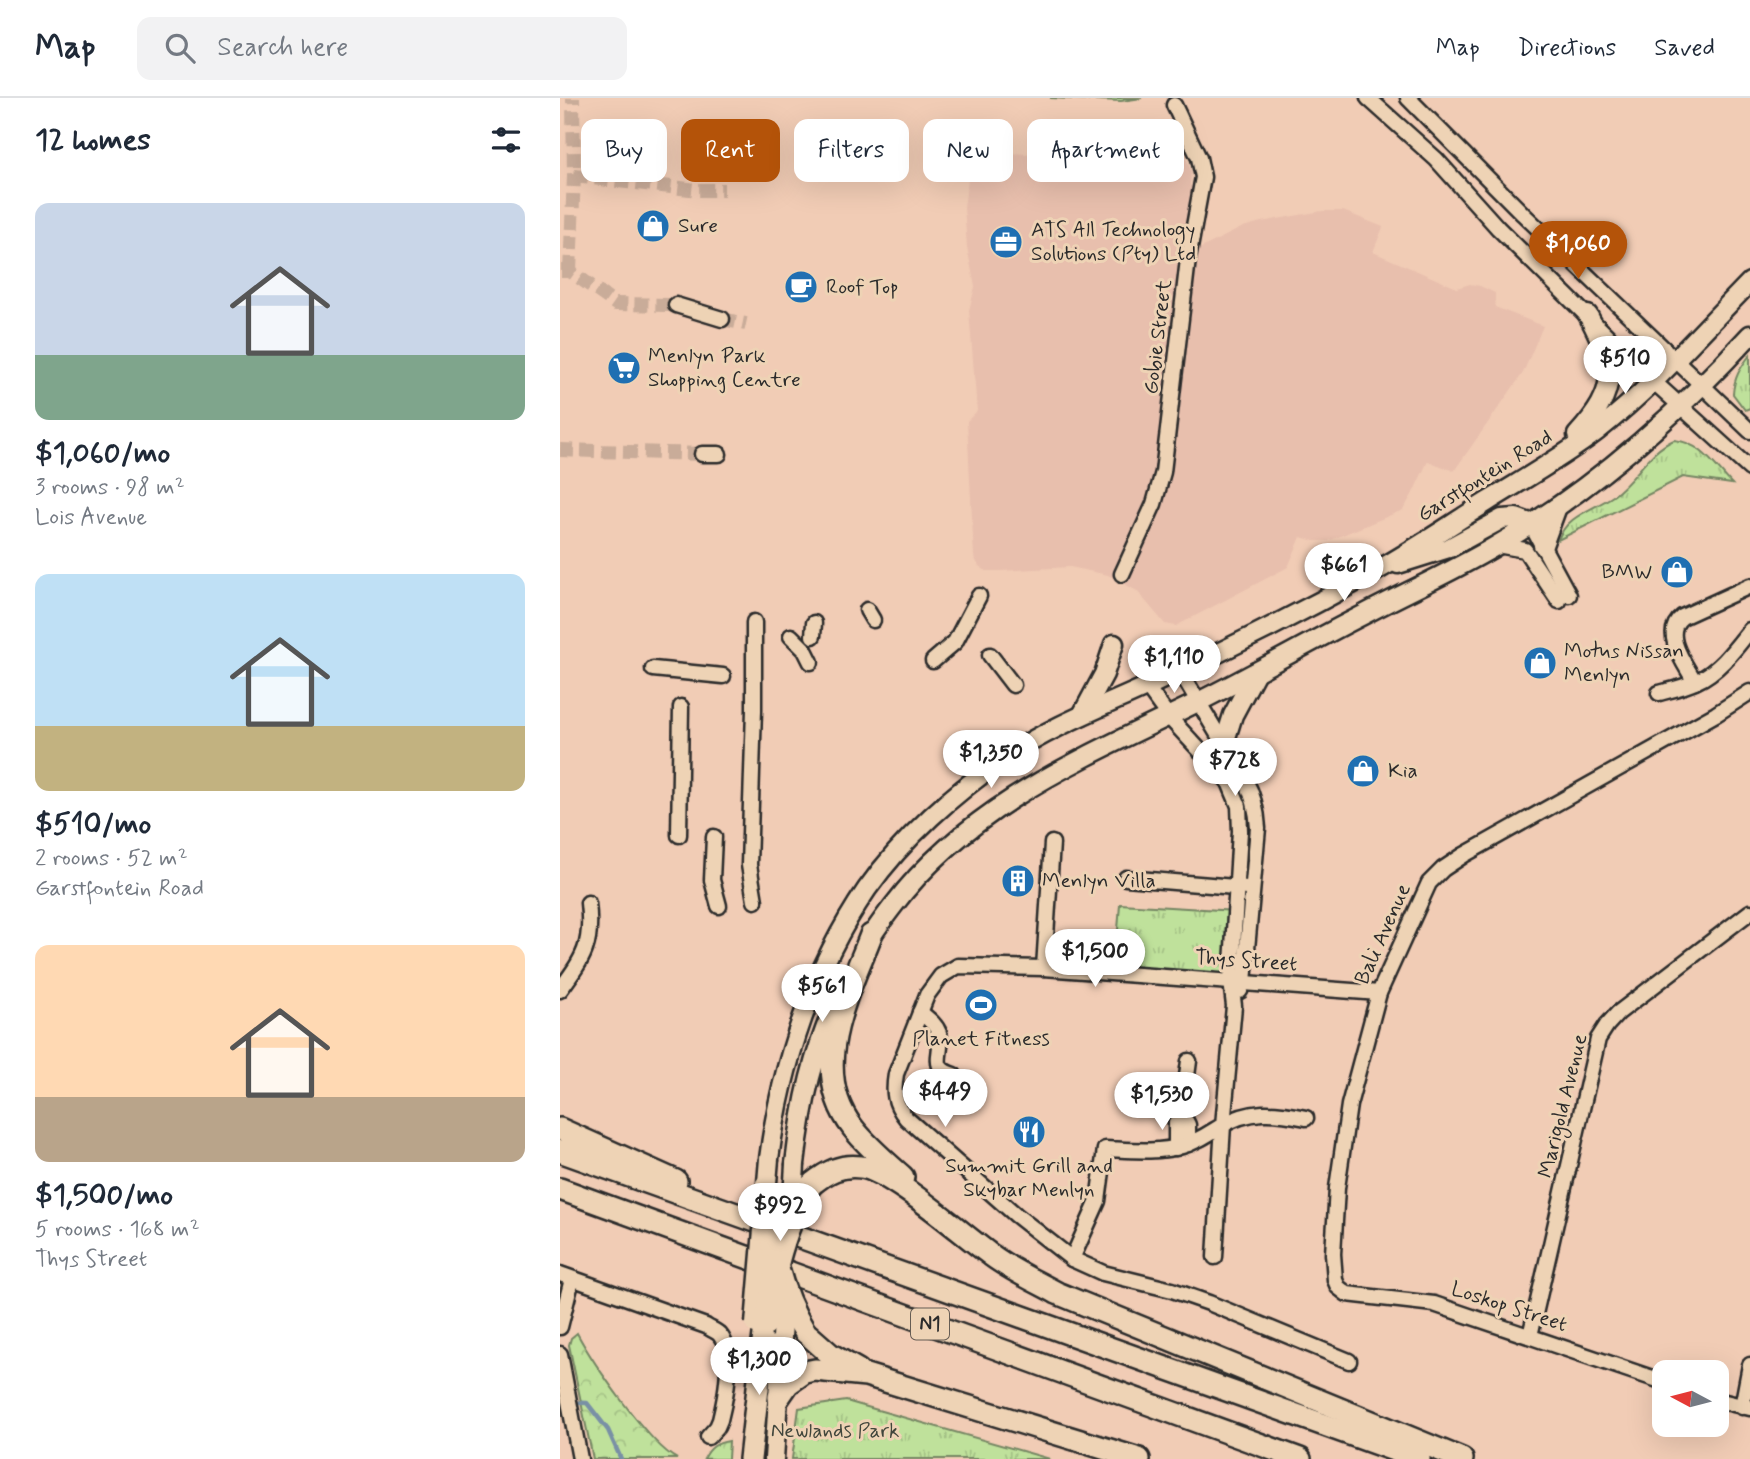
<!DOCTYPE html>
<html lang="en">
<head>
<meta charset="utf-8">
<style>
  :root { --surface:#fff; --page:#f2f2f3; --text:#1f2937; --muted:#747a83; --line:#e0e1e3; --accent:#b45309 }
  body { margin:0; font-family:Mynerve,sans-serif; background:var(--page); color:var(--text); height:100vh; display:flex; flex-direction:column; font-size:26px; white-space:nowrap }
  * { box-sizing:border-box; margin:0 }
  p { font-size:23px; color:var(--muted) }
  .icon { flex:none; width:38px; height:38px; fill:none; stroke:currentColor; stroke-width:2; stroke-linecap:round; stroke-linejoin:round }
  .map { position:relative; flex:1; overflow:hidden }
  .panel { display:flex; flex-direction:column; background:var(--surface); width:560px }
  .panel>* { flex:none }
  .hud { position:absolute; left:21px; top:21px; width:665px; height:63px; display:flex; gap:14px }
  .needle { width:46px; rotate:277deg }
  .tools { position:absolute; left:1092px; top:1262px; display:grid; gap:14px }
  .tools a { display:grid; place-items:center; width:77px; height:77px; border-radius:14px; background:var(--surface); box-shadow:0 7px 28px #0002; font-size:35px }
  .price { position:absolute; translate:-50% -60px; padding:0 16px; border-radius:24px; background:#fff; color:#222; font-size:23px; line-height:46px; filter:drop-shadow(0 2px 4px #0008) }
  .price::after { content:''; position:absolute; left:50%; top:42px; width:21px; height:16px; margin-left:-10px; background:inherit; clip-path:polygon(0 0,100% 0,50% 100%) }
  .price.selected { background:var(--accent); color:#fff }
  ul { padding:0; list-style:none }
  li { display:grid; align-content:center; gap:14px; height:371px; padding:0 35px }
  li span { display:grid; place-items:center; height:217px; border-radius:14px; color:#555 }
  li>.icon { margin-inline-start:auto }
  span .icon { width:126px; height:126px; fill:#fffc; stroke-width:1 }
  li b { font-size:30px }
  h2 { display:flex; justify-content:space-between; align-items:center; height:84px; padding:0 35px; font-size:30px }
  .pill { padding:0 24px; border-radius:14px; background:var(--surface); box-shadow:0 7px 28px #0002; font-size:24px; line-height:63px }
  .pill.selected { background:var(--accent); color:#fff }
  header { display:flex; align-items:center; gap:42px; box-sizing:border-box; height:98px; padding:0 35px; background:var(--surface); border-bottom:2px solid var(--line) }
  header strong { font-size:33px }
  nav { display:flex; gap:38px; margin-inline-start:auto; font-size:24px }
  .search { width:490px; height:63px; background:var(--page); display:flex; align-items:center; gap:18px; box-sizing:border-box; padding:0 24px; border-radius:14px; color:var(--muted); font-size:26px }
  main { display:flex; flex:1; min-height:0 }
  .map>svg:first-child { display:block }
</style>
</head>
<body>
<header>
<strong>Map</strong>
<div class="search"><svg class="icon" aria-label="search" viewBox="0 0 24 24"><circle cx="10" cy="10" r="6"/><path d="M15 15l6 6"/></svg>Search here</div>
<nav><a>Map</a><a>Directions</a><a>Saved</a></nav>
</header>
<main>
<section class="panel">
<h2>12 homes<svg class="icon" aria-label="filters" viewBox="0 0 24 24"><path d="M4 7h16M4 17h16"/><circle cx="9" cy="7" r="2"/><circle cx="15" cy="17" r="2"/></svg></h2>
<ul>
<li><span style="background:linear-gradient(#c9d6e8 70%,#7fa58c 0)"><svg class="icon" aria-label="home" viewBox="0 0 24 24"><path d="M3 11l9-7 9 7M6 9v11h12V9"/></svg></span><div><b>$1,060/mo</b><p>3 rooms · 98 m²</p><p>Lois Avenue</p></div></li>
<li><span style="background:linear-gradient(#bfe0f5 70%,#c2b280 0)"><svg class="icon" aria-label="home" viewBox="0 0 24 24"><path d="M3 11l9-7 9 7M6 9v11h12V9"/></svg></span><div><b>$510/mo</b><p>2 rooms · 52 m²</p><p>Garstfontein Road</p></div></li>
<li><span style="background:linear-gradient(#ffd9b3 70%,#b9a48a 0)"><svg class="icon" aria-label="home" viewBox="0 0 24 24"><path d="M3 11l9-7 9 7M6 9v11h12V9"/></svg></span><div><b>$1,500/mo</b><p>5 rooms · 168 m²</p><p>Thys Street</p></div></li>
</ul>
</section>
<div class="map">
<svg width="1190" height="1361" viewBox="0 0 1190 1361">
  <defs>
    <pattern id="grass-tufts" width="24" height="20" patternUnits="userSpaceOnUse" patternTransform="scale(1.75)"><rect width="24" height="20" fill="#bfe19b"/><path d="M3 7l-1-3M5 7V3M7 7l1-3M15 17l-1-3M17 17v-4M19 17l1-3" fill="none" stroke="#a4c186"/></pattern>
    <pattern id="forest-crowns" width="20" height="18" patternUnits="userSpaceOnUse" patternTransform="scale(1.75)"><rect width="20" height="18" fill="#bfe19b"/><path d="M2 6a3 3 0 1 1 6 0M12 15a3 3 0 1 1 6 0" fill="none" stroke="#a4c186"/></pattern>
  </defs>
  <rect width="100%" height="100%" fill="#f1ccb5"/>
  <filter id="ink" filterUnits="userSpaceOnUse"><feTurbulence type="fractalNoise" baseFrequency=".0143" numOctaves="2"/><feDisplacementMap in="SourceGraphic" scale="14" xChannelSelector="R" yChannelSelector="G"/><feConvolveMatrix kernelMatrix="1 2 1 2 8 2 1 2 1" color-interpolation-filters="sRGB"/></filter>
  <g filter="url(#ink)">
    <path fill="#e8bfad" d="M 613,48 L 619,49 L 623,53 L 631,73 L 630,88 L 633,89 L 621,154 L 637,152 L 683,129 L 701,124 L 762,113 L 783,113 L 823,129 L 813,154 L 897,190 L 910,186 L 920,188 L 935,195 L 935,209 L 983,228 L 963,275 L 894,373 L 868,363 L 852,397 L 843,412 L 768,443 L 754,443 L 741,439 L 728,469 L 616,528 L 605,526 L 577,493 L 548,477 L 510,469 L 440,473 L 426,473 L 419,468 L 414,459 L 407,323 L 417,313 L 409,212 L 415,189 L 407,149 L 404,109 L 408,82 L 423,60 L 439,55 L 580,59 Z"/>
    <g fill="url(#grass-tufts)" stroke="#758663" stroke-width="2">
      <path d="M 490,0 L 582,0 L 561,3 Z"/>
      <path d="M 1190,257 L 1190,310 L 1185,312 L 1173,296 C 1174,280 1180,270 1190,257 Z"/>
      <path d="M 1114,342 C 1140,344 1155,368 1172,386 L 1123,379 L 998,442 C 1007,417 1033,412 1053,398 C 1076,382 1088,353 1114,342 Z"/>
      <path d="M 560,806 L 676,813 L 665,877 L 555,870 Z"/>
      <path d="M 286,1303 L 490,1361 L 232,1361 L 239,1310 Z"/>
    </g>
    <g fill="url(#forest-crowns)" stroke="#758663" stroke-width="2">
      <path d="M 17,1235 C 33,1265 88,1345 117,1361 L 33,1361 L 9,1247 L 11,1240 Z"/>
      <path d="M 169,1343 L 168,1361 L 144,1361 C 150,1349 156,1345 169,1343 Z"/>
    </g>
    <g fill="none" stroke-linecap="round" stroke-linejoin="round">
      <path stroke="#7990a5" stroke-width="4.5" d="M 0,1304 L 27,1305 L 48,1332 L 61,1361"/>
      <g stroke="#c9ac99" stroke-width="14" stroke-dasharray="14 7" stroke-linecap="butt">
        <path d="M 14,78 L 138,92 L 164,92"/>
        <path d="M 1,173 L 10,173 L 56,206 L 116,207"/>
        <path d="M 10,173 L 14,78 L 13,0"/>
        <path d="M 162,221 L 186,226"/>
        <path d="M 0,352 L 142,356"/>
      </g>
      <defs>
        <g id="minor">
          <path d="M 808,0 L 876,61 L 938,130 L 1093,283 L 1190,371"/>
          <path d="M 848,0 L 963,116 L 1190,333"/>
          <path d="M 116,207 L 162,221"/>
          <path d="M 142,356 L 159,356"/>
          <path d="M 970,425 L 1009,497"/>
          <path d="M 937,447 L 965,452 L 999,503"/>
          <path d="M 562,476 L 594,406 L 603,374 L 628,161 L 643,79 L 639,60 L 614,7"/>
          <path d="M 307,512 L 313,522"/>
          <path d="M 194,524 L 194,612 L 189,767 L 195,803"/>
          <path d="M 231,538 L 245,552 L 251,564"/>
          <path d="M 253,538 L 254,525"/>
          <path d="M 430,557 L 453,587"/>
          <path d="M 373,563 L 395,544 L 419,498"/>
          <path d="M 93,571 L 163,578"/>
          <path d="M 620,573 L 685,682 C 694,698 697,712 698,730 L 684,884 L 680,893"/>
          <path d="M 1135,584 C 1125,566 1101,535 1122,519 L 1190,488"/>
          <path d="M 587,589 L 608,618 L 669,684 L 679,708 L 680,733 L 671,883 L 674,908 L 663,1027 L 655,1159"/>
          <path d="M 1099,595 C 1111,592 1125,589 1137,583 C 1159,573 1175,551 1190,532"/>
          <path d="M 119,737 L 121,609"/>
          <path d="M 154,739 L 152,782 L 159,808"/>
          <path d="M 566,780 L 687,790"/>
          <path d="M 484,870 L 492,745"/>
          <path d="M 0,892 C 24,859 33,847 28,805"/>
          <path d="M 360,914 C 367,920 376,926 379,935 C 385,955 367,969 394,977"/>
          <path d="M 622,1015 L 628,1027 L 628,1046"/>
          <path d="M 616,1050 L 616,1025 L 622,1015 L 629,963"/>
          <path d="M 512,1161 L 538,1103 L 545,1051 C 570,1052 597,1055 622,1048 C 637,1044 648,1036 661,1028 C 690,1011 714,1013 746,1020"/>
          <path d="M 0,1176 L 146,1228 C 150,1231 157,1233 160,1237 C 175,1255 165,1302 160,1322 L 157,1329 L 148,1339"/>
          <path d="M 0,1229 L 12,1181"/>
          <path d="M 970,1238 L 1038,941 L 1047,927 L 1058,915 L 1190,814"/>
          <path d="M 0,1256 L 20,1361"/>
          <path d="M 789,1263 L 649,1205 L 612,1192 L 543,1175 L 512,1161 L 456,1117 L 346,1020 C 334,1005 333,994 336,976 L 367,897 L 381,878 L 398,868 L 484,870 L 819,895"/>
          <path d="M 1104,1284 L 874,1206 L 787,1196 L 778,1189 L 775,1182 L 773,1156 L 777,1090 L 789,1007 L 819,895 L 869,785 L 883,771 L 904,757 L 1156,616 L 1190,594"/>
          <path d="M 1157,1302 L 1190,1310"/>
          <path d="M 1182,1309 L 1190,1267"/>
        </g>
        <g id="major">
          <path d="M 1017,337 C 1059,291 1056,270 1028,217"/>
          <path d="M 983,447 L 997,409"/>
          <path d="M 838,466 L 889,450 L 942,421 L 956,420 L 970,425"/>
          <path d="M 522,617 L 544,576 L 554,546"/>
          <path d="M 663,649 L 673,617 L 696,574"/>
          <path d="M 305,849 C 313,834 323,821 333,808 C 411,705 526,659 638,604 C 694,576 748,545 803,517 C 846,494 892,474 934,449 C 1031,393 1115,319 1190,237"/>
          <path d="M 209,1061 C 221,967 253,870 307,791 C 343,740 395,694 446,659 C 490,629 540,610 588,588 C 665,553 742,514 816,473 C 854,452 890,427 927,404 C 964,381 1003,359 1037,333 C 1093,289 1140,235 1190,184"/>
          <path d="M 235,1066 C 242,1004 253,954 279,898"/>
          <path d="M 214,1361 L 222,1239"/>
        </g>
        <g id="highway">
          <path d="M 311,837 C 288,897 247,971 293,1030 C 307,1048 326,1064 343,1079"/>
          <path d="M 0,1031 L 116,1083"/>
          <path d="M 0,1053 L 859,1361"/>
          <path d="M 252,1086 C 267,1074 281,1066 301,1069 C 330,1072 403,1137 431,1157 C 451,1172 475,1183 497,1195 L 902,1361"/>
          <path d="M 0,1091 L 740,1361"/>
          <path d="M 245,1234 L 270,1256 L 298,1272"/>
          <path d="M 219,1299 L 228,1286 L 245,1274 L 255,1272 L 306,1277 L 579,1361"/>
          <path d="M 190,1361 L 205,1227"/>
        </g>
      </defs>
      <use href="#minor" stroke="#2b2b2b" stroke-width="19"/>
      <use href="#major" stroke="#2b2b2b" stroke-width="23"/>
      <use href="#highway" stroke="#2b2b2b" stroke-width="26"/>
      <use href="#minor" stroke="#eed3b5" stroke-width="14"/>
      <use href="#major" stroke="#eed3b5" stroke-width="18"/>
      <use href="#highway" stroke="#eed3b5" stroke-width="21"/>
      <defs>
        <g id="major-bridge">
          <path d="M 232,1118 L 235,1066"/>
          <path d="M 195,1226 L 209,1061"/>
          <path d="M 222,1239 L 225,1195"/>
        </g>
        <g id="highway-bridge">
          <path d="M 206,1087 C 209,1139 217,1189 245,1234"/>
          <path d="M 205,1227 C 213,1183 224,1122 252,1086"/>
        </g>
      </defs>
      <use href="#major-bridge" stroke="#2b2b2b" stroke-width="23" stroke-linecap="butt"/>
      <use href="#highway-bridge" stroke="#2b2b2b" stroke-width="26" stroke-linecap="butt"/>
      <use href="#major-bridge" stroke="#eed3b5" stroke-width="18"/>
      <use href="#highway-bridge" stroke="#eed3b5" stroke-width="21"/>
    </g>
  </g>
  <defs>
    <symbol id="shop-disc" viewBox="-11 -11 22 22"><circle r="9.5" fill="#1f6fb2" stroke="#eed3b5"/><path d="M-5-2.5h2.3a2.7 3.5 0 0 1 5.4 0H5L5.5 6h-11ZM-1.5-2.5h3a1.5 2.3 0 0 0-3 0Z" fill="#fff"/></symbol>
    <symbol id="office-disc" viewBox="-11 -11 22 22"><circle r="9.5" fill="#1f6fb2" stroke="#eed3b5"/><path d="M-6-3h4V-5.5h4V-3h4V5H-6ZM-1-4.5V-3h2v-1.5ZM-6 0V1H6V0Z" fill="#fff"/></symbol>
    <symbol id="cafe-disc" viewBox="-11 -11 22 22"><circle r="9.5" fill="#1f6fb2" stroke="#eed3b5"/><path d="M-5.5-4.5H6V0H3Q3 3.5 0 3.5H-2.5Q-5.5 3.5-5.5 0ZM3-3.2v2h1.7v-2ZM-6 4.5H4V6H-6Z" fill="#fff"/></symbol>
    <symbol id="supermarket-disc" viewBox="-11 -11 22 22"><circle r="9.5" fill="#1f6fb2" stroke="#eed3b5"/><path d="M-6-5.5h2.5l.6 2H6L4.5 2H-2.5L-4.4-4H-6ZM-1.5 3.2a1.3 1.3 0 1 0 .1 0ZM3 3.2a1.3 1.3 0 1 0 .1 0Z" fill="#fff"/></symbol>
    <symbol id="building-disc" viewBox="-11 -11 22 22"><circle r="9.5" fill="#1f6fb2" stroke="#eed3b5"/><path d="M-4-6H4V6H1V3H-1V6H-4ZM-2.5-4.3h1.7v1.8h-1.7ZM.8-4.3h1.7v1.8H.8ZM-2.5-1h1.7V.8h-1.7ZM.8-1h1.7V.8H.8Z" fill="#fff"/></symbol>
    <symbol id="stadium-disc" viewBox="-11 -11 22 22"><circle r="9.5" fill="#1f6fb2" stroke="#eed3b5"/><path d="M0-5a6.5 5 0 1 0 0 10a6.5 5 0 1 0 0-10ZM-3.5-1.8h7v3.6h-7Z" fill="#fff"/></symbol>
    <symbol id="restaurant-disc" viewBox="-11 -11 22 22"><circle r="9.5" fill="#1f6fb2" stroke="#eed3b5"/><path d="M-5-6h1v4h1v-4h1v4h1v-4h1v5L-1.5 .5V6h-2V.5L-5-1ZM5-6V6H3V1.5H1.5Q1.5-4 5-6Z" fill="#fff"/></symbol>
  </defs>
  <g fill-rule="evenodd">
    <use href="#shop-disc" x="74" y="109" width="38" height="38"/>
    <use href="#office-disc" x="427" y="125" width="38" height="38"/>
    <use href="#cafe-disc" x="222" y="170" width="38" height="38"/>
    <use href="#supermarket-disc" x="45" y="251" width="38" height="38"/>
    <use href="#shop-disc" x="1098" y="455" width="38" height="38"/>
    <use href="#shop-disc" x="961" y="546" width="38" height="38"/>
    <use href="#shop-disc" x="784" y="654" width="38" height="38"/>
    <use href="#building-disc" x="439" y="764" width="38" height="38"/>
    <use href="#stadium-disc" x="402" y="888" width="38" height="38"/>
    <use href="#restaurant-disc" x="450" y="1015" width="38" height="38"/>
  </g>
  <g text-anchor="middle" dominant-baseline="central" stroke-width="6" stroke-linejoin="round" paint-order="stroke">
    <rect fill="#eed3b5" stroke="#665d54" stroke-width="2" x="351" y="1210.5" width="38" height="31" rx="5"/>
    <g font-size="19" font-weight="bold" fill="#2b2b2b">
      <text x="370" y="1226">N1</text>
    </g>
    <g font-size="21" fill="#2b2b2b" stroke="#eed3b5" text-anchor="start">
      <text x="118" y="128">Sure</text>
      <text x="471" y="132">ATS All Technology<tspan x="471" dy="24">Solutions (Pty) Ltd</tspan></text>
      <text x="266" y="189">Roof Top</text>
      <text x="88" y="258">Menlyn Park<tspan x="88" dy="24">Shopping Centre</tspan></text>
      <text x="1092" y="474" text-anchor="end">BMW</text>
      <text x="1004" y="553">Motus Nissan<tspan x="1004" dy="24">Menlyn</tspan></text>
      <text x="828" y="673">Kia</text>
      <text x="482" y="783">Menlyn Villa</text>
      <text x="421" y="941" text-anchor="middle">Planet Fitness</text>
      <text x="469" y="1068" text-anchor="middle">Summit Grill and<tspan x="469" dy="24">Skybar Menlyn</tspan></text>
    </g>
    <g font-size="21" fill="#2b2b2b" stroke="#eed3b5">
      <text transform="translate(598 239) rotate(-83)">Gobie Street</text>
      <text transform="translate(925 378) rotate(-32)">Garstfontein Road</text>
      <text transform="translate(823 836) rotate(-66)">Bali Avenue</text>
      <text transform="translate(686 863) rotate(4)">Thys Street</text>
      <text transform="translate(1003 1008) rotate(-76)">Marigold Avenue</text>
      <text transform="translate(949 1209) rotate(18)">Loskop Street</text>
    </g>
    <g font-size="21" fill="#41463c" stroke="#eed3b5">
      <text x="275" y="1333">Newlands Park</text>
    </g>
  </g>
</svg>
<div class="tools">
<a><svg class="needle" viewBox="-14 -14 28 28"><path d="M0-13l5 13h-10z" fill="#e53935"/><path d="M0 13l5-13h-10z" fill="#747a83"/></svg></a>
</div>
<b class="price selected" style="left:1018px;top:183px">$1,060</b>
<b class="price" style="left:1065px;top:298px">$510</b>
<b class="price" style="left:784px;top:505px">$661</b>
<b class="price" style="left:614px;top:597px">$1,110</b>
<b class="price" style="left:431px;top:692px">$1,350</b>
<b class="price" style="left:675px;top:700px">$728</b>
<b class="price" style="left:535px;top:891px">$1,500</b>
<b class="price" style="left:262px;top:926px">$561</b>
<b class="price" style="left:385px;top:1031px">$449</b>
<b class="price" style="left:602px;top:1034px">$1,530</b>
<b class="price" style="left:220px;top:1145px">$992</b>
<b class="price" style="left:199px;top:1299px">$1,300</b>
<div class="hud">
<a class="pill">Buy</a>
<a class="pill selected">Rent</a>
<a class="pill">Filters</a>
<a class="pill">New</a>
<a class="pill">Apartment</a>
</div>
</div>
</main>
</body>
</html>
